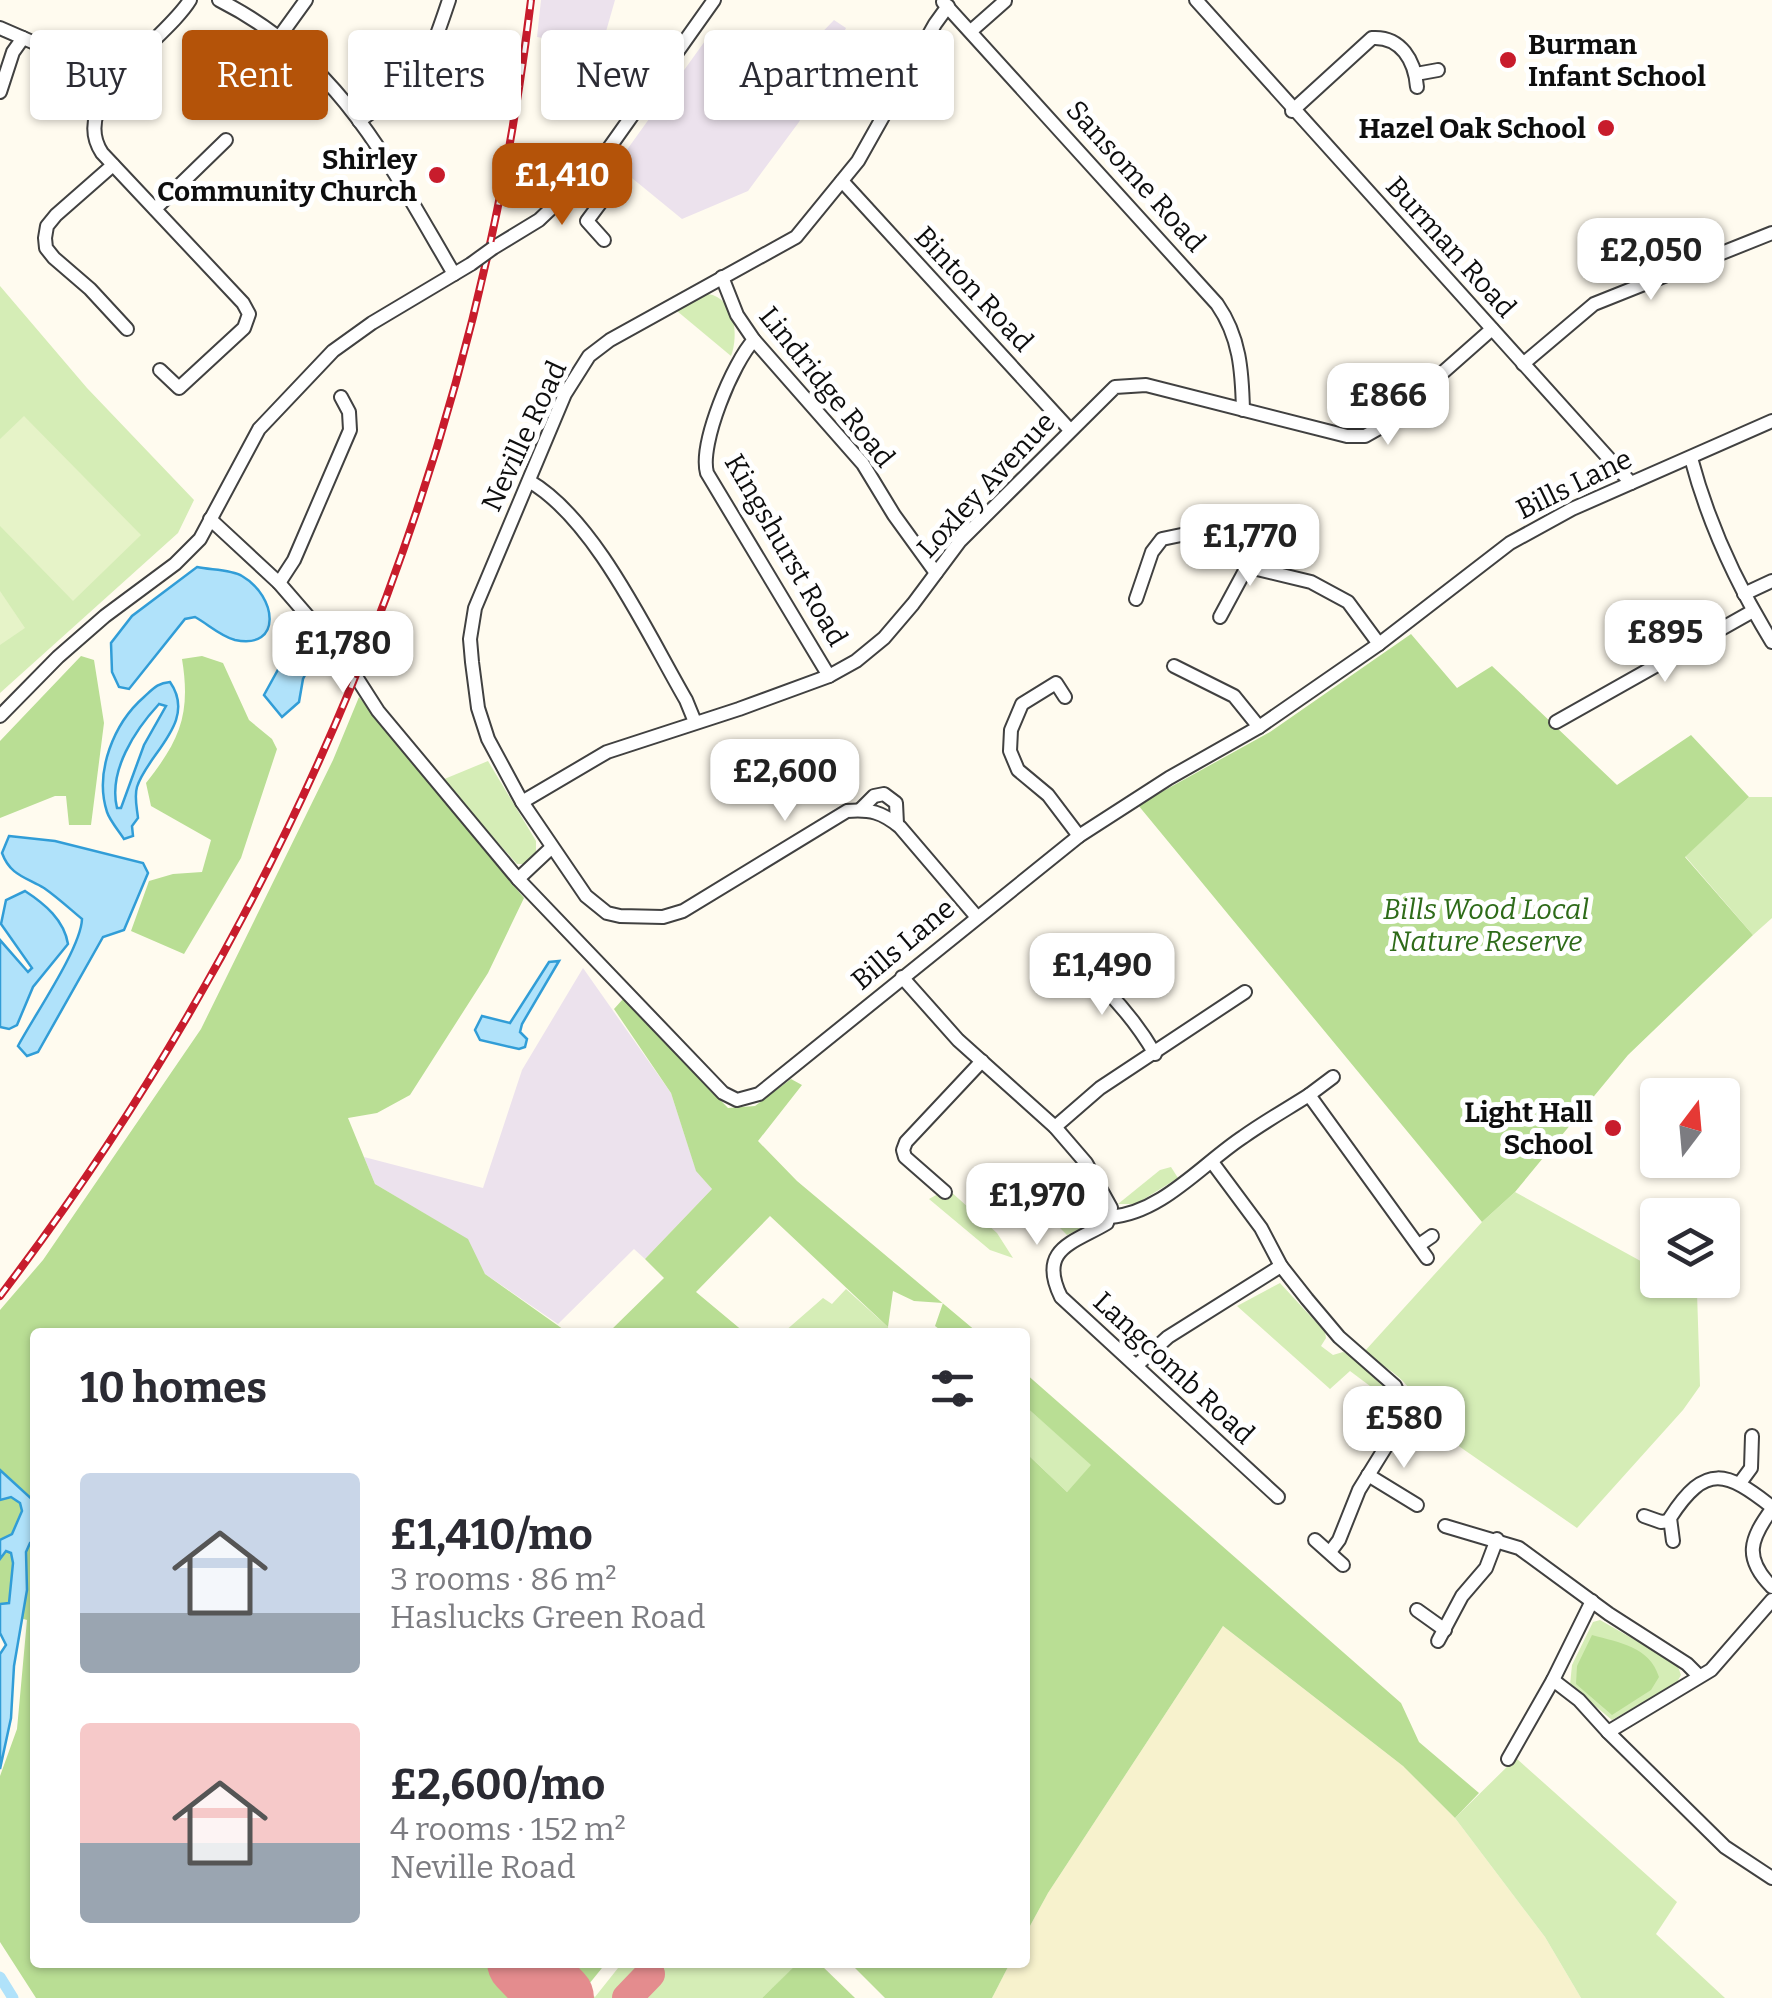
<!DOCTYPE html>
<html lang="en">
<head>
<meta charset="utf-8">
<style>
  :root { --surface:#fff; --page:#f2f2f3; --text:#2b2b33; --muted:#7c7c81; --accent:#b45309 }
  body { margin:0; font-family:Bitter,serif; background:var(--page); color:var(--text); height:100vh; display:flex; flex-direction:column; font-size:38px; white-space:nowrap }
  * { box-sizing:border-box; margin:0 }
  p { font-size:32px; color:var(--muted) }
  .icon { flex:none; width:55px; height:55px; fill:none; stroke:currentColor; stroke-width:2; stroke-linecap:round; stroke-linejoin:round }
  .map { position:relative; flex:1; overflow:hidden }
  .drawer { position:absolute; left:30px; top:1328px; width:1000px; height:640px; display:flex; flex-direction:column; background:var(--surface); border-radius:10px; box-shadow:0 2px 8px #0004 }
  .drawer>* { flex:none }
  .guide { position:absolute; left:30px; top:30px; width:1000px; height:90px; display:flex; gap:20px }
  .needle { width:65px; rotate:16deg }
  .tools { position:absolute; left:1640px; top:1078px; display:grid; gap:20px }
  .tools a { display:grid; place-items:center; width:100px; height:100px; border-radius:10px; background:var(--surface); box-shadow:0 2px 8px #0004; font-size:50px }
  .price { position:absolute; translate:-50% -85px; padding:0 22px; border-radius:20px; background:#fff; color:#222; font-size:32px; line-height:65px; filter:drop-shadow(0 2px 5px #0008) }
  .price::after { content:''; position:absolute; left:50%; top:60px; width:30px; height:22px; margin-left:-15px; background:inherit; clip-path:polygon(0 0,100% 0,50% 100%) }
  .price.on { background:var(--accent); color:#fff }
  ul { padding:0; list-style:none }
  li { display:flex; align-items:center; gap:30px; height:250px; padding:0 50px }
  li span { display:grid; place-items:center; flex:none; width:280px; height:200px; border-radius:10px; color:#555 }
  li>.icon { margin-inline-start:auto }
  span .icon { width:120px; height:120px; fill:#fffc; stroke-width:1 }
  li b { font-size:42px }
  h2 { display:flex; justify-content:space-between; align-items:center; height:120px; padding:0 50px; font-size:42px }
  .tag { padding:0 35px; border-radius:10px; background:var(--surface); box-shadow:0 2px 8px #0004; font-size:35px; line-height:90px }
  .tag.on { background:var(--accent); color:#fff }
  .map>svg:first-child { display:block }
</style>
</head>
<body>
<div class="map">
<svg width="1772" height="1998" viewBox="0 0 1772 1998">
  <rect width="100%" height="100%" fill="#fffbef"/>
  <g fill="#ece2ed">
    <path d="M 541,0 L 615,0 L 601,49 L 537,37 Z"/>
    <path d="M 834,20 L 846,28 L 799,122 L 748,191 L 682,219 L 616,165 L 710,34 L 768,82 L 788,60 L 773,47 L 786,32 L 808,47 Z"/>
    <path d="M 583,968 L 671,1093 L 696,1170 L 712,1189 L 645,1259 L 634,1249 L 558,1324 L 485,1274 L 467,1239 L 375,1184 L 364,1157 L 483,1188 L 522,1070 Z"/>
  </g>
  <path fill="#f7f2cd" d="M 1223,1626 L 1403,1766 L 1455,1818 L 1545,1937 L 1581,1998 L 992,1998 L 1010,1963 L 1025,1962 L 1025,1935 L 1048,1893 Z"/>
  <g fill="#d5edb6">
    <path d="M 0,286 L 87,388 L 194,500 L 178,533 L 0,693 Z"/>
    <path d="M 708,294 C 735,298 739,335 731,356 L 677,311 Z"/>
    <path d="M 488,761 L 536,841 L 536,852 L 524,864 L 517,864 L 442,780 Z"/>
    <path d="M 1749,797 L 1772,797 L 1772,918 L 1753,935 L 1685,856 Z"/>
    <path d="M 1171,1167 L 1178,1178 L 1136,1204 L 1118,1204 L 1160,1170 Z"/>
    <path d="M 950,1191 L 997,1233 L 1013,1258 L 990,1250 L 929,1199 L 938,1194 L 944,1197 Z"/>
    <path d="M 1092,1192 L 1103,1211 L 1101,1219 L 1067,1235 L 1058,1226 Z"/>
    <path d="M 1515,1192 L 1657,1270 L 1658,1280 L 1675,1280 L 1697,1292 L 1700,1386 L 1683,1410 L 1577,1528 L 1414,1415 C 1422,1384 1385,1369 1364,1352 L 1482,1222 Z"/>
    <path d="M 1280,1283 L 1325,1332 L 1326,1338 L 1321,1346 L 1333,1355 L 1343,1352 C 1367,1363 1386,1384 1398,1407 L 1350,1371 L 1330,1389 L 1237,1306 Z"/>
    <path d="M 846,1289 L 888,1327 L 889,1332 L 784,1332 L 823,1298 L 832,1304 Z"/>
    <path d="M 1025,1406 L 1092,1465 L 1067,1492 L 1025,1452 Z"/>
    <path d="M 1600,1620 L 1677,1664 L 1681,1675 L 1676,1684 L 1612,1720 L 1570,1685 L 1572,1665 L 1593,1622 Z"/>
    <path d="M 1516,1758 L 1677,1902 L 1656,1934 L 1725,1998 L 1581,1998 L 1545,1937 L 1455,1818 Z"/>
    <path d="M 483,1963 L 557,1963 L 595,1997 L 622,1963 L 799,1963 L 762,1998 L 516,1998 Z"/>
  </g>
  <g fill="#b9de94">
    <path d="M 1411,634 L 1457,688 L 1492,666 L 1617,785 L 1691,735 L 1749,797 L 1685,857 L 1753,935 L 1628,1055 L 1515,1192 L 1482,1222 L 1138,805 L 1270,732 Z"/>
    <path d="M 81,656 L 94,660 L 104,723 L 91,825 L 69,825 L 66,796 L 55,796 L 0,818 L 0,741 Z"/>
    <path d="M 202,656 L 223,663 L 249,720 L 272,739 L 277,749 L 241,858 L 184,954 L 131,931 L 149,881 L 173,874 L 202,872 L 211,840 L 151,806 L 146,783 C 180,740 191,714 182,659 Z"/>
    <path d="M 359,697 L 524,898 L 488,973 L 410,1095 L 377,1113 L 348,1118 L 375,1184 L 468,1239 L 485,1274 L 567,1332 L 35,1332 L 35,1962 L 483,1963 L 516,1998 L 36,1998 L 0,1942 L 0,1776 L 17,1729 L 27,1620 L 0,1612 L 0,1310 L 43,1260 L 201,1029 L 333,760 Z"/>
    <path d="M 623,999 L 728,1108 L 755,1106 L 791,1079 L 802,1085 L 758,1141 L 797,1181 L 977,1332 L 943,1332 L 935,1326 L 943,1303 L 914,1301 L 893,1291 L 888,1327 L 770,1216 L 696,1292 L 744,1332 L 609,1332 L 664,1278 L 645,1259 L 712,1189 L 696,1171 L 671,1093 L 614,1009 Z"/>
    <path d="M 1025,1373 L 1401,1703 L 1419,1742 L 1479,1793 L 1455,1818 L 1403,1766 L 1223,1626 L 1048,1893 L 1025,1935 L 1025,1452 L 1067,1492 L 1091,1465 L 1025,1406 Z"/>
    <path d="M 1592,1635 C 1620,1643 1649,1646 1659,1677 L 1651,1690 L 1612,1715 L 1576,1684 L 1577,1666 Z"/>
    <path d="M 799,1962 L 819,1963 L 855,1998 L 762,1998 Z"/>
    <path d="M 557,1963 L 606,1963 L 585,1989 Z"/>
    <path d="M 850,1963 L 1010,1963 L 992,1998 L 885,1998 Z"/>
  </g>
  <g fill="#e6f3c8">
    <path d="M 24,416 L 141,535 L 73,601 L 0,526 L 0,439 Z"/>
    <path d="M 0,591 L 25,628 L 0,645 Z"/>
  </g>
  <g fill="#b0e2fa" stroke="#319dd7" stroke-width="2.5" fill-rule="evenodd">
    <path d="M 197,567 C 210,570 231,569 242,576 C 277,596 283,650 235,640 C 220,636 208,624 195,617 L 185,619 L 129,689 L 119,687 L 112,672 L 111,643 L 132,616 Z"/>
    <path d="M 307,645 L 319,648 L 303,679 L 299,702 L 282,717 L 264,695 L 285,657 Z"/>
    <path d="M 170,682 C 198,722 147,754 137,787 C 134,797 137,808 138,818 L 132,826 L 133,836 L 124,839 C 119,831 110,821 107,812 C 94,772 114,723 144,697 C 153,689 157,683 170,682 ZM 159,704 L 166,706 L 144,745 L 121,808 L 117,808 C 108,771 135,730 159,704 Z"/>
    <path d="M 9,836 L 55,841 L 143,863 L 148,873 L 124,930 L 103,937 L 38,1052 L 27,1056 L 18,1046 C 34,1016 81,948 82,919 C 70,909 57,897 44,888 C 25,877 10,875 2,853 Z"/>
    <path d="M 25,891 C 45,904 64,920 68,944 L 33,987 L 17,1025 L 9,1029 L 0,1027 L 0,940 L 28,972 L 32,968 L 1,924 L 6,900 Z"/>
    <path d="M 559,961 L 522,1024 L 520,1032 L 527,1039 L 525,1047 L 519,1049 L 480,1040 L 475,1030 L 482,1016 L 510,1023 L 549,962 Z"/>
    <path d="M 0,1470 L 35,1502 L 35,1543 L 30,1543 L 26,1552 L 27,1590 L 14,1666 L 11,1718 L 0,1769 L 0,1654 L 6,1645 L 0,1633 L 0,1604 L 9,1603 L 13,1563 L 11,1553 L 6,1551 L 0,1559 L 0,1540 L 12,1534 L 22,1511 L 20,1503 L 11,1497 L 0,1500 Z"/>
  </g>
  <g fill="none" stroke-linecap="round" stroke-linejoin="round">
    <path stroke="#b0e2fa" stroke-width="11" d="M 0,1977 L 13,1998"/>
    <path stroke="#e48c8e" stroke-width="30" d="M 627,1998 L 650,1974"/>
    <path stroke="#e48c8e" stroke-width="72" d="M 523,1962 L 558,1998"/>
    <defs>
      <g id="minor">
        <path d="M 219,0 C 340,61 388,162 454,274"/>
        <path d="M 1196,0 L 1631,483"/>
        <path d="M 943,2 L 1217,304 C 1240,337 1242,371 1243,410"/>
        <path d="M 948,6 L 935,24 L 858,161 L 796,237 L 610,340 L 589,356 L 565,394 L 475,608 L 470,639 L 472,662 L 478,708 L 488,739 L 522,802 L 586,896 L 607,913 L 620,916 L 663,917 L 683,911 L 847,811 C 870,809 882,812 900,827 L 976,916"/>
        <path d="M 0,28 L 23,38"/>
        <path d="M 971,31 L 1005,1"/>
        <path d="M 280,36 L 306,0"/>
        <path d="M 1416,74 L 1438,70"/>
        <path d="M 0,92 L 13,52 L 23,38 L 117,78"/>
        <path d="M 1292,111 L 1372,38 C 1401,36 1415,61 1417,87"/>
        <path d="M 359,121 C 421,78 425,72 449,0"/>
        <path d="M 113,165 L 56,215 L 47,226 L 45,238 L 46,248 L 54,258 L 90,289 L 127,329"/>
        <path d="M 597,165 L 608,174 L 610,190 L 587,221 L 604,240"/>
        <path d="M 842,181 L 1070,430"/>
        <path d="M 155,209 L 226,140"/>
        <path d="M 493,248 L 539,220 L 597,165 L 714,0"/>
        <path d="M 722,277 L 737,315 L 754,340 L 863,464 L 894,515 L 936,573"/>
        <path d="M 754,340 C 733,362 699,444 707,473 L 829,676"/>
        <path d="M 1523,364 L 1594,304 L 1772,233"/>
        <path d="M 160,370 L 179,388 L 244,328 L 249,314 L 243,303 L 102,153 C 66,99 166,40 190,0"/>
        <path d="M 1691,458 C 1708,522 1737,585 1772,642"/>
        <path d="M 529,481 C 595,519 647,633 686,700 L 695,722"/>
        <path d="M 210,519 L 279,583 L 344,658 L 378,711 L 518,879 L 723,1093 L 737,1100 L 759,1094 L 1079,836 L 1169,778 L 1259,727 L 1379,644 L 1510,543 L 1572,509 L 1772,421"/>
        <path d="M 279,583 L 294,560 L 350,430 L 349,412 L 341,397"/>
        <path d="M 1744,594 L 1772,581"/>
        <path d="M 1136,599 L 1152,552 L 1162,539 L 1186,534 L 1214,541 L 1257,569 L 1311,582 L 1348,602 L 1379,644"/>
        <path d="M 1220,617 L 1248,565"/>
        <path d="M 1174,666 L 1234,696 L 1259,727"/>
        <path d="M 1065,697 L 1056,683 L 1022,704 L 1011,730 L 1010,751 L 1018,770 L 1048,795 L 1079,836"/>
        <path d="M 0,716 L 58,657 L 105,616 L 175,564 L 200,539 L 259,429 L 333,351 L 372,323 L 471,264"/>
        <path d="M 1556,722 L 1753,611"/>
        <path d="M 522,802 L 607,752 L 739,709 L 829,676 L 856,661 L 884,638 L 913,604 L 960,541 L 1115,387 L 1146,385 L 1347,436 L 1365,436 L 1381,427 L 1492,329"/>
        <path d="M 860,810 L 874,796 L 884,794 L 896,803 L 897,824"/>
        <path d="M 518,879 L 551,848"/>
        <path d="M 1073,961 C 1105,986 1134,1018 1155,1054"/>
        <path d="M 1084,970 L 1095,958"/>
        <path d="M 902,977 L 958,1040 L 1055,1127 L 1086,1163 L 1111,1208 L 1107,1223 C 1074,1243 1037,1248 1061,1297 L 1278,1497"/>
        <path d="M 1309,1095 L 1333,1077"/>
        <path d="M 1055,1127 L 1100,1088 L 1245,992"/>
        <path d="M 1212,1162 L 1261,1228 L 1281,1266 L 1307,1299 L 1339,1337 L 1395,1386 L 1405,1411 L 1403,1419 L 1359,1490 L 1339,1540 L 1330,1552"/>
        <path d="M 945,1192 L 905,1157 L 903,1150 L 906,1142 L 982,1061"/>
        <path d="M 1110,1217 C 1162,1213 1202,1164 1243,1137 C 1264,1122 1287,1109 1309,1095 L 1427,1258"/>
        <path d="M 1419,1245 L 1432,1236"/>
        <path d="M 1136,1366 L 1168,1337 L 1281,1266"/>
        <path d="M 1368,1475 L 1417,1505"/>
        <path d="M 1740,1483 L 1751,1468 L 1752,1436"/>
        <path d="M 1772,1509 C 1750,1539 1743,1558 1772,1587"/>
        <path d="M 1644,1516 L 1661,1522 L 1670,1521"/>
        <path d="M 1445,1526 L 1519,1548 L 1609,1614 L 1687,1664 L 1699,1676"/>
        <path d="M 1315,1540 L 1343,1565"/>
        <path d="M 1673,1541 L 1670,1518 C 1706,1462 1727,1472 1772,1507"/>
        <path d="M 1772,1600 L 1711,1670 L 1608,1732 L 1725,1847 L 1772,1878"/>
        <path d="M 1417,1610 L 1445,1630"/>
        <path d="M 1438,1641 L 1462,1596 L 1486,1568 L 1497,1539"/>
        <path d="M 1553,1680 L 1579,1700 L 1608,1732"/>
        <path d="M 1508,1759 L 1553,1680 L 1592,1601"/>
      </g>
    </defs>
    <use href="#minor" stroke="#414141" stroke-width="16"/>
    <use href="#minor" stroke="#fff" stroke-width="12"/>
    <defs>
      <path id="rail" d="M 0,1296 C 288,918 475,472 531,0"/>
    </defs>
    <use href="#rail" stroke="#c81c2c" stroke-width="8"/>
    <use href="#rail" stroke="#fff" stroke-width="4" stroke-dasharray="11" stroke-linecap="butt"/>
    <defs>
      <path id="minor-bridge" d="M 471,264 L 493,248"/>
    </defs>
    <use href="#minor-bridge" stroke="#414141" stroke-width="16" stroke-linecap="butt"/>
    <use href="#minor-bridge" stroke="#fff" stroke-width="12"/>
  </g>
  <g fill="#c81c2c" stroke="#fff" stroke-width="4">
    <circle cx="1508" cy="60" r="10"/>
    <circle cx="1606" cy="128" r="10"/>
    <circle cx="437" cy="175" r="10"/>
    <circle cx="1613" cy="1128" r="10"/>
  </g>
  <g text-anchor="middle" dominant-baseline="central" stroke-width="10" stroke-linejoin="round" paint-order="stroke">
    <g font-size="28" font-weight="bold" fill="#0e0e0e" stroke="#fff" text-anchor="end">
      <text x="1528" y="44" text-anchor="start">Burman<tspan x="1528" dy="32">Infant School</tspan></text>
      <text x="1586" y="128">Hazel Oak School</text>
      <text x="417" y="159">Shirley<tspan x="417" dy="32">Community Church</tspan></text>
      <text x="1593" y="1112">Light Hall<tspan x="1593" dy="32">School</tspan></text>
    </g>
    <g font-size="28" fill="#0e0e0e" stroke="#fff">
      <text transform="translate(1136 176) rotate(48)">Sansome Road</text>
      <text transform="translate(1451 247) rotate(48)">Burman Road</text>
      <text transform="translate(974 289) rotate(47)">Binton Road</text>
      <text transform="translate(827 387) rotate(51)">Lindridge Road</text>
      <text transform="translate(524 436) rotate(-65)">Neville Road</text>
      <text transform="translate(1574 484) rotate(-26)">Bills Lane</text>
      <text transform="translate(986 485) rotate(-47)">Loxley Avenue</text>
      <text transform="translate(786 550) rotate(60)">Kingshurst Road</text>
      <text transform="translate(903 944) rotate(-40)">Bills Lane</text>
      <text transform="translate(1174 1368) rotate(43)">Langcomb Road</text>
    </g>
    <g font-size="28" font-style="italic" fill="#2e6b19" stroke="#fff">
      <text x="1486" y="909">Bills Wood Local<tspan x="1486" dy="32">Nature Reserve</tspan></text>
    </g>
  </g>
</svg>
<div class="tools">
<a><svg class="needle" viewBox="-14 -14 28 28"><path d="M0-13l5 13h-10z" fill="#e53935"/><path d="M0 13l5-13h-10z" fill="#7c7c81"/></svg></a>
<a><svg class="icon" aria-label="layers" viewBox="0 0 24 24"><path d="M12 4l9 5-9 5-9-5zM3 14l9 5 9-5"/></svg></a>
</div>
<b class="price on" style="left:562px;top:228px">£1,410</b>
<b class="price" style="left:1651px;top:303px">£2,050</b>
<b class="price" style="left:1388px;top:448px">£866</b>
<b class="price" style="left:1250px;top:589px">£1,770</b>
<b class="price" style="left:1665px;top:685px">£895</b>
<b class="price" style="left:343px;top:696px">£1,780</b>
<b class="price" style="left:785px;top:824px">£2,600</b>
<b class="price" style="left:1102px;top:1018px">£1,490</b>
<b class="price" style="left:1037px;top:1248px">£1,970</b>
<b class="price" style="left:1404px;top:1471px">£580</b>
<div class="guide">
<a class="tag">Buy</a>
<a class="tag on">Rent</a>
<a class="tag">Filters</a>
<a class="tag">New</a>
<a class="tag">Apartment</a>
</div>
<section class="drawer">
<h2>10 homes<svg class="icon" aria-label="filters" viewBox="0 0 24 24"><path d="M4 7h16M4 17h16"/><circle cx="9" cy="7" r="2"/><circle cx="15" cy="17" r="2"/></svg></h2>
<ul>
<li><span style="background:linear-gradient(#c9d6e8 70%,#9aa5b1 0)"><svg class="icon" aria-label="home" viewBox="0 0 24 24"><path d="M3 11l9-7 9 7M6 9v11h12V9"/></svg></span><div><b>£1,410/mo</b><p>3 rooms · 86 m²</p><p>Haslucks Green Road</p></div></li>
<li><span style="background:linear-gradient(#f6c9c9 60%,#9aa5b1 0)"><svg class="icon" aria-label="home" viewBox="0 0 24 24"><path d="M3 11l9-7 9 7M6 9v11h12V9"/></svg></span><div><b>£2,600/mo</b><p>4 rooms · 152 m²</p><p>Neville Road</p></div></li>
</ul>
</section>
</div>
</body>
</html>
